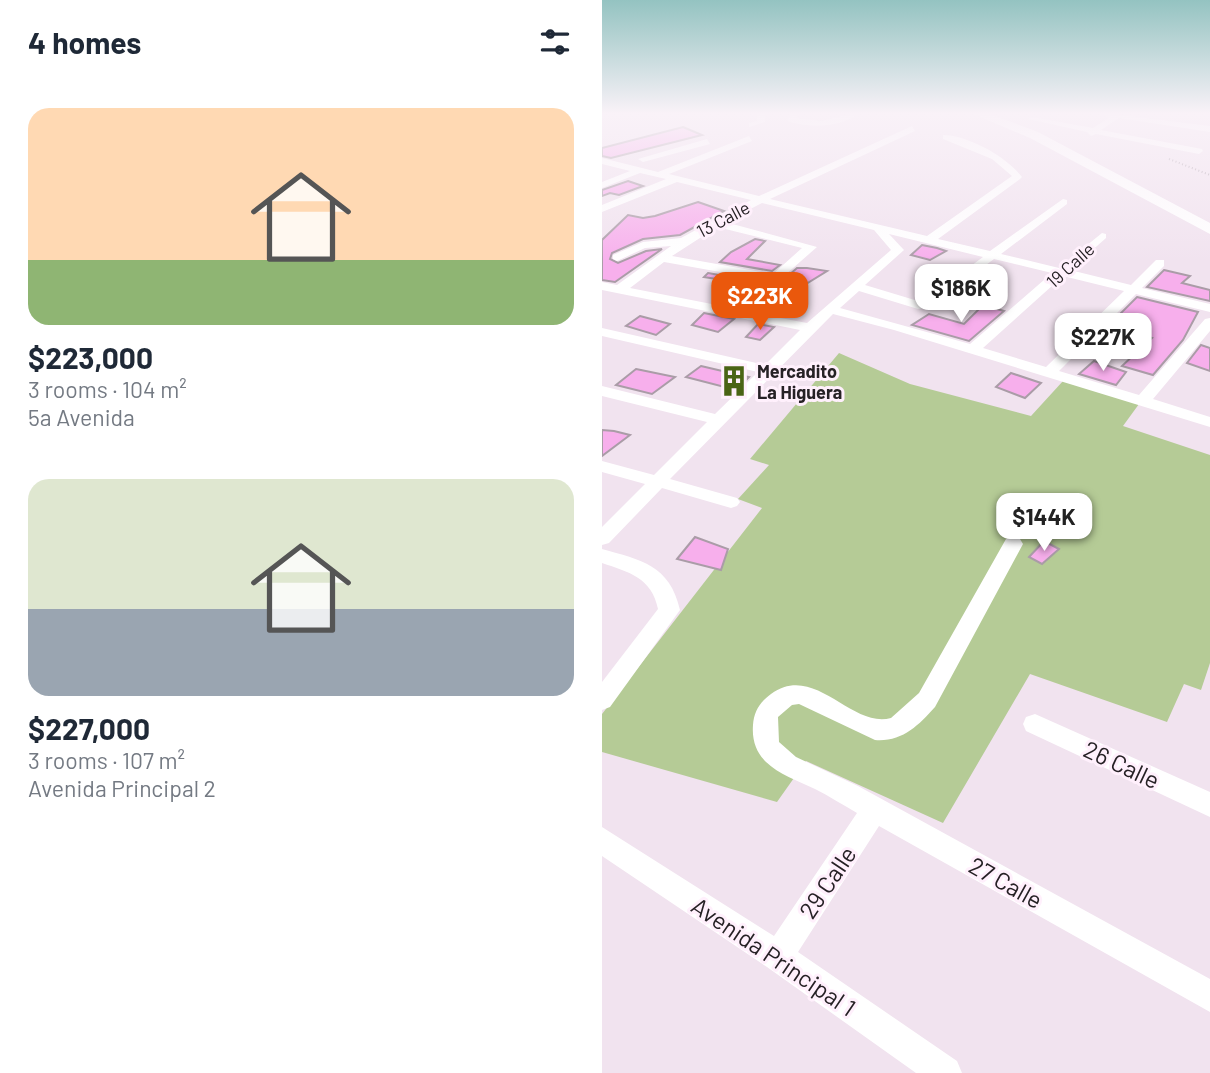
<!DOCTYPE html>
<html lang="en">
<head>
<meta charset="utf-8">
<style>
  :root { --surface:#fff; --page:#f6f6f7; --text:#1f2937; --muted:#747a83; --accent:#ea580c }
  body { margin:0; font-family:Barlow,sans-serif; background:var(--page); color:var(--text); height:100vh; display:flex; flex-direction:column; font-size:26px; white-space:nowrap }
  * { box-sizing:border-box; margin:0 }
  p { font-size:23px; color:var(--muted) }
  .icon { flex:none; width:38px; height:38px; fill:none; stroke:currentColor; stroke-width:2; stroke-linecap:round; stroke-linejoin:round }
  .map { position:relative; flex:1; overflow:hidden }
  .sheet { display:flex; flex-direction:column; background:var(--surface); width:602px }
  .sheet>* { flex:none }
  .price { position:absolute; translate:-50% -60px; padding:0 16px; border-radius:14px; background:#fff; color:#222; font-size:23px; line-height:46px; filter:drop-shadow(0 2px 4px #0008) }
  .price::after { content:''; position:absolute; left:50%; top:42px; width:21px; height:16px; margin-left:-10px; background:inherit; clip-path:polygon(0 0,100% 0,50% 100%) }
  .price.selected { background:var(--accent); color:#fff }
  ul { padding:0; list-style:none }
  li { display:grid; align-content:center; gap:14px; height:371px; padding:0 28px }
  li span { display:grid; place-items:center; height:217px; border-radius:21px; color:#555 }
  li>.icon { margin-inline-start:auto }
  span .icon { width:126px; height:126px; fill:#fffc; stroke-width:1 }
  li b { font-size:30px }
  h2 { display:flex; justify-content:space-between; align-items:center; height:84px; padding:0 28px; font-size:30px }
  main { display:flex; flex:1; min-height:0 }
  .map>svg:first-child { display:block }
</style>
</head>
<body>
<main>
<section class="sheet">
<h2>4 homes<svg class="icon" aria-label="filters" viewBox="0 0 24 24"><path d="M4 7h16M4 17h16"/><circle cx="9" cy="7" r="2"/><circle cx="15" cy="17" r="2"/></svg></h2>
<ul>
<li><span style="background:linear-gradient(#ffd9b3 70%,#8fb573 0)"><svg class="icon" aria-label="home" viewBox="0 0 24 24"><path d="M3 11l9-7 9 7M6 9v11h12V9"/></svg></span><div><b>$223,000</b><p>3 rooms · 104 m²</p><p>5a Avenida</p></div></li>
<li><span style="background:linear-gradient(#dfe7d0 60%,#9aa5b1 0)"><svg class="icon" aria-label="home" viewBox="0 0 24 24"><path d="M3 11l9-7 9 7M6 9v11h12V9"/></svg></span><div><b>$227,000</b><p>3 rooms · 107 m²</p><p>Avenida Principal 2</p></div></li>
</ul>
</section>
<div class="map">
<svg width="608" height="1073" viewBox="0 0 608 1073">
  <rect width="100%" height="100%" fill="#f1e3ef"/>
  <path fill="#b5cb96" d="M 237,353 L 308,384 L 429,416 L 461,381 L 537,404 L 521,426 L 608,455 L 608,663 L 599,690 L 582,684 L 565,722 L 428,674 L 341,823 L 204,761 L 175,802 L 0,752 L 0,714 L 160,508 L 136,499 L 167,465 L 148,459 Z"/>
  <g fill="#f7afec" stroke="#aa9ca7" stroke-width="2">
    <path d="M 81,127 L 100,135 L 9,158 L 0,156 L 0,148 Z"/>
    <path d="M 26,181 L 41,186 L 17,195 L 8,193 L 0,196 L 0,190 Z"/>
    <path d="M 96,202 L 122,211 L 78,235 L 41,239 L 10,253 L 8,259 L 16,263 L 44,251 L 60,249 L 13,282 L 0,280 L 0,240 L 26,215 L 41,218 L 53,216 Z"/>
    <path d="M 153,239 L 163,241 L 145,259 L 178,265 L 170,271 L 118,262 L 129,252 Z"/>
    <path d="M 320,245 L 335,248 L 344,251 L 328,260 L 309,255 Z"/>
    <path d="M 195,268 L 205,268 L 225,271 L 191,292 L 180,281 L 178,283 Z"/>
    <path d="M 562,270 L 588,276 L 580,283 L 608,290 L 608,301 L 545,287 Z"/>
    <path d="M 106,273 L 157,282 L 141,295 L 122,291 L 134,282 L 102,277 Z"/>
    <path d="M 535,297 L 596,312 L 581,340 L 551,375 L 520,366 L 550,338 L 507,325 Z"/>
    <path d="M 381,305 L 402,311 L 367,341 L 310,325 L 327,314 L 362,324 Z"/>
    <path d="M 102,313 L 132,319 L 116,332 L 90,325 Z"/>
    <path d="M 38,316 L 68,324 L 54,335 L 24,326 Z"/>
    <path d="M 156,324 L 172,327 L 158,340 L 144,337 Z"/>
    <path d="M 599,345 L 608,348 L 608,371 L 585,363 Z"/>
    <path d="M 492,361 L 524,372 L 514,385 L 477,374 Z"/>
    <path d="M 99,366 L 116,370 L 147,377 L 134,390 L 84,377 Z"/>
    <path d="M 34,369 L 73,377 L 50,394 L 14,385 Z"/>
    <path d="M 409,373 L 439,383 L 423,398 L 394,387 Z"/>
    <path d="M 0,430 L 12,431 L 28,435 L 0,456 Z"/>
    <path d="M 93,537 L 126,549 L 119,570 L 75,559 Z"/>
    <path d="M 442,541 L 457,549 L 440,564 L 427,557 Z"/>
  </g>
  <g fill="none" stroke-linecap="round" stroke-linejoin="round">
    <path stroke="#b0a5ae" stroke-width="2" stroke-dasharray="1 2.5" stroke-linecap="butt" d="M 567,159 L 608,175"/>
    <g fill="#fff" fill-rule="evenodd">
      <path d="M 155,113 L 163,113 L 163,122 L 147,127 L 147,123 L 155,121 Z"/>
      <path d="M 190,113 L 198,113 L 193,118 L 220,121 L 251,113 L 255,115 C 234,128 208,128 185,121 Z"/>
      <path d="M 502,113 L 608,126 L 608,132 L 517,118 L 499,130 L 600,149 L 601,151 L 597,154 L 494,134 L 489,136 L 485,132 L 426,119 L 430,117 L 491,128 L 508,117 L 502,116 Z"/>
      <path d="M 310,126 L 313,131 L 168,199 L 325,236 L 410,176 L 390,159 L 341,139 L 341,135 C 366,135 405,157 420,177 L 418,179 L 336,239 L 388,251 L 461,199 L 465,200 L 465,204 L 399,254 L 457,268 L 500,233 L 504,234 L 504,238 L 468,270 L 529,285 L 554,260 L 562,260 L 562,266 L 540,288 L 608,304 L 608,312 L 534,294 L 457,371 L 537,395 L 603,319 L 608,318 L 608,331 L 551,399 L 608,417 L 608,427 L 292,330 L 231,314 L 68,479 L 135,498 L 138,502 L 135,506 L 129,508 L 60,488 L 7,543 L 0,545 L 0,527 L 43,484 L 0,472 L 0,461 L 52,475 L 105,422 L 0,396 L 0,386 L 113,414 L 156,372 L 0,336 L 0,328 L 163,365 L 198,330 L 0,290 L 0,282 L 15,285 L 69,246 L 43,248 L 15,261 L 11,259 L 11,255 L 41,242 L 79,238 L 149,200 L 75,182 L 0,212 L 0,205 L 64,179 L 38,173 L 0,188 L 0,182 L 28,171 L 0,164 L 0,158 L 56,172 L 147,136 L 150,141 L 67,174 L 157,196 ZM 160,203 L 272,230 L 289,250 L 205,323 L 142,311 L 215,247 L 123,222 ZM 115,227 L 200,248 L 171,274 L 70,256 ZM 287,234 L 381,257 L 323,300 L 316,301 L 263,285 L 302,250 ZM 392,259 L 450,273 L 368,344 L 238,308 L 257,291 L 316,309 L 327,307 ZM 62,262 L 163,280 L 130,308 L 28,288 ZM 461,276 L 522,291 L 444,367 L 381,348 Z"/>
      <path d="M 105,139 L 108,144 L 41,162 L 36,159 Z"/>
      <path d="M 411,537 L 418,539 L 421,544 L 333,707 C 316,726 300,742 273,740 L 197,704 L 190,705 L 176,717 L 177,742 L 194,757 L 256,786 L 608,979 L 608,1012 L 277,826 L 196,952 L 355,1061 L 360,1073 L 314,1073 L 165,967 L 0,856 L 0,827 L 172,936 L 255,813 C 241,805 227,796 213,789 C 183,775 148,765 151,725 C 152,711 158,702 169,694 C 213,662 249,729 289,718 L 317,693 L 404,539 Z"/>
      <path d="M 0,549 C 39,560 68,565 78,610 L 8,707 L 0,710 L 0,682 L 56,609 C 50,578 27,572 0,563 Z"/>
      <path d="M 433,714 L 608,792 L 608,817 L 424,731 L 421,724 L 424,717 Z"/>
    </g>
    <path fill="#fff" fill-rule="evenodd" d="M 369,113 L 385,113 L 436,132 L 608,223 L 608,234 L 428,138 Z"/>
  </g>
  <linearGradient id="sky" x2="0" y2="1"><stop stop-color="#94c3c1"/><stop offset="0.43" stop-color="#f9f2f8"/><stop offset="1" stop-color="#f9f2f8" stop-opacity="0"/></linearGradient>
  <rect width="608" height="263" fill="url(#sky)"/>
  <defs>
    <symbol id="building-bare" viewBox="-9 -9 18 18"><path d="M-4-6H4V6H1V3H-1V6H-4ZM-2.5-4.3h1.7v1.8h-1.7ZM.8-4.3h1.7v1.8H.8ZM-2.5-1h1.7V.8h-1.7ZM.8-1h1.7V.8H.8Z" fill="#4a6415" stroke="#fff0fc" stroke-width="2.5" paint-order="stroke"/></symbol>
  </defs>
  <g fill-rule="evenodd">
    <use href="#building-bare" x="110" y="359" width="44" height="44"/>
  </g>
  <g text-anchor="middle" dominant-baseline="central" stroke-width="6" stroke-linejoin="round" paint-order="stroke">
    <g font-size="18" fill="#262125" stroke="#fff0fc">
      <text transform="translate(121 219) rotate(-28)">13 Calle</text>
      <text transform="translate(468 265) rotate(-42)">19 Calle</text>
    </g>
    <g font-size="18" font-weight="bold" fill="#262125" stroke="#fff0fc" text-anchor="start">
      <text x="155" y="371">Mercadito<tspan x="155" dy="21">La Higuera</tspan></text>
    </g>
    <g font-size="24" fill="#262125" stroke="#fff0fc">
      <text transform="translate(520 764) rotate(25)">26 Calle</text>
      <text transform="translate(225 882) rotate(-56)">29 Calle</text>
      <text transform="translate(404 882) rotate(29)">27 Calle</text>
      <text transform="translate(172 956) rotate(34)">Avenida Principal 1</text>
    </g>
  </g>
</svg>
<b class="price" style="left:359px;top:324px">$186K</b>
<b class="price selected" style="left:158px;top:332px">$223K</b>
<b class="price" style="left:501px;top:373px">$227K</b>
<b class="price" style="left:442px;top:553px">$144K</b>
</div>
</main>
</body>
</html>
